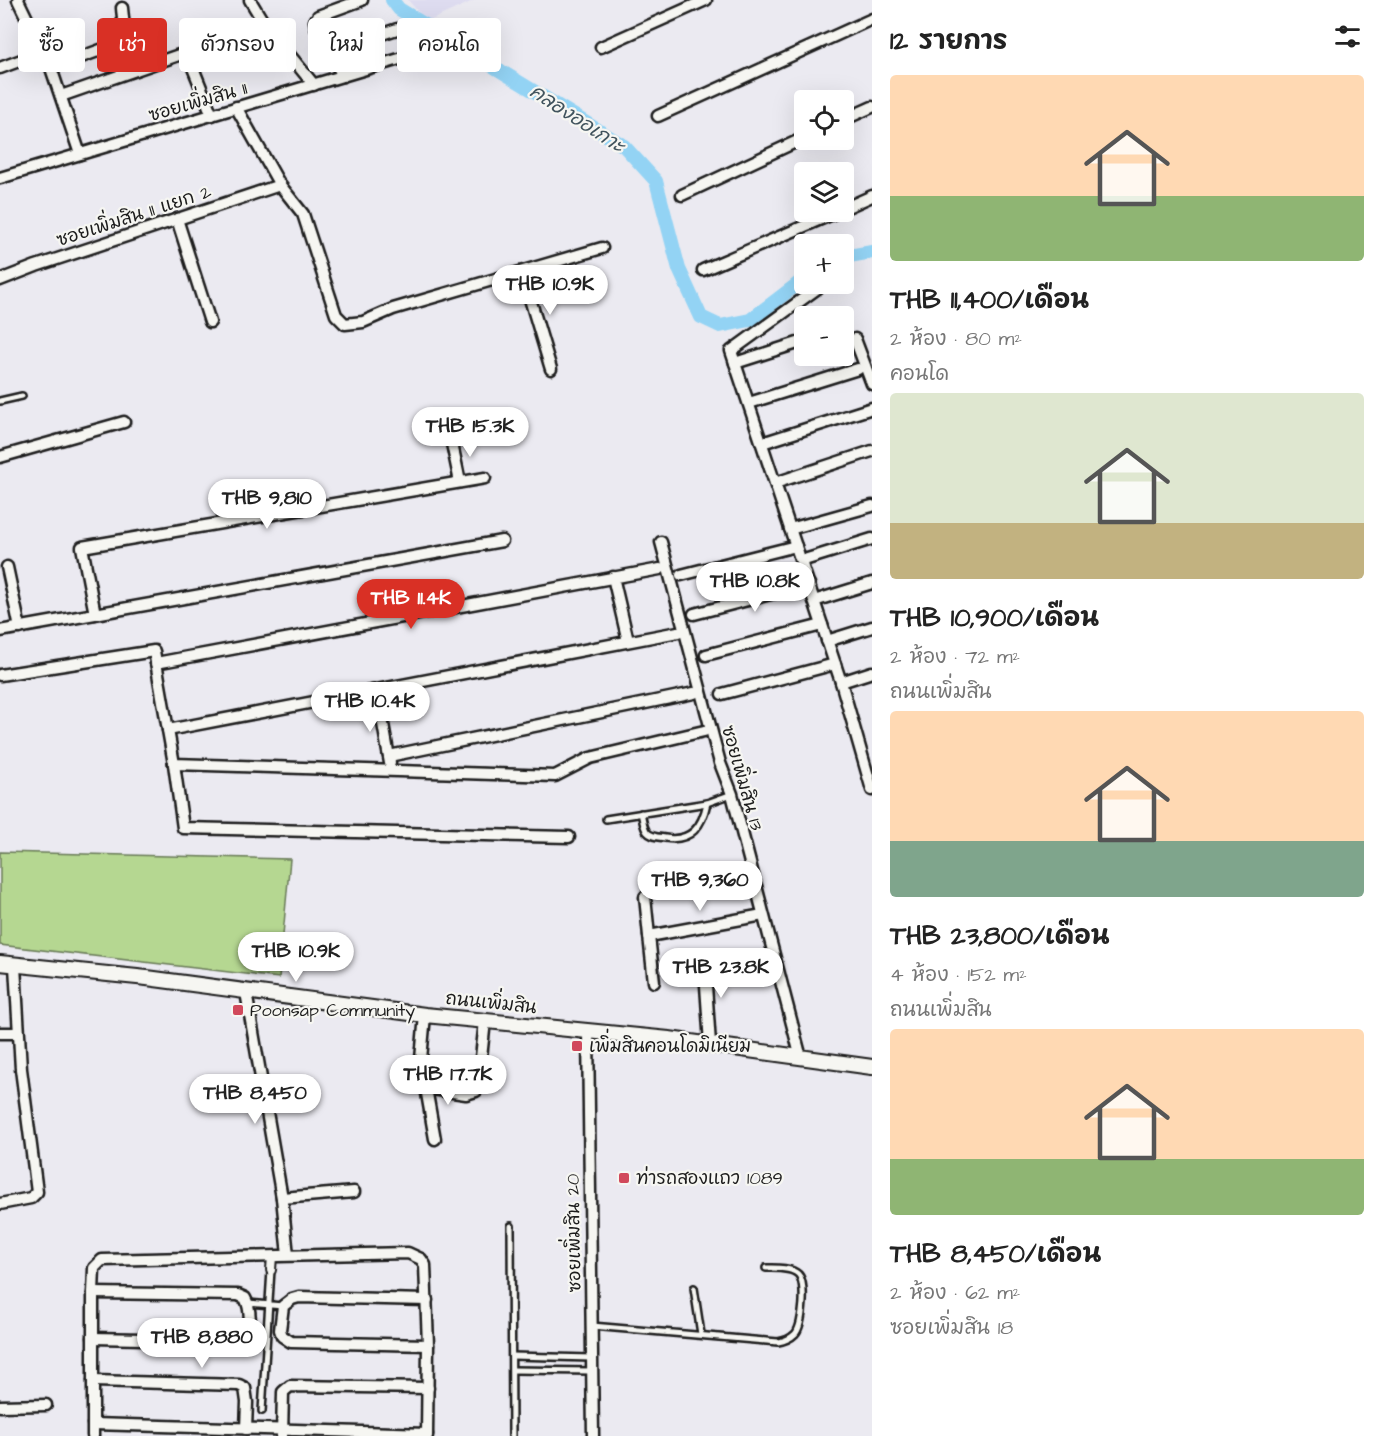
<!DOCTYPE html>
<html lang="th">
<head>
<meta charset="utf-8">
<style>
  :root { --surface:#fff; --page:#f6f6f6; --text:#222; --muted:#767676; --accent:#d93025 }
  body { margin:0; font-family:"Architects Daughter","Playpen Sans Thai",sans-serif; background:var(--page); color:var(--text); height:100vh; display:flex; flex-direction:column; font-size:22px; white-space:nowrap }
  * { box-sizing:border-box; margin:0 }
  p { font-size:20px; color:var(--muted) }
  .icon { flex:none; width:33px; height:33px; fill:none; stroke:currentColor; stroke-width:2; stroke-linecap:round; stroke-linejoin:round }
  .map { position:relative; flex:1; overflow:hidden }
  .sheet { display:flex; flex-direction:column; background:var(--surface); width:510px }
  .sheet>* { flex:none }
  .hud { position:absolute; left:18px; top:18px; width:570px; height:54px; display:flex; gap:12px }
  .controls { position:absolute; left:794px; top:90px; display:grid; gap:12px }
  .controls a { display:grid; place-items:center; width:60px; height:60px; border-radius:6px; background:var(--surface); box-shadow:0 6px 24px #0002; font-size:30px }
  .price { position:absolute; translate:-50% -51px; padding:0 14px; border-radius:21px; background:#fff; color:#222; font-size:20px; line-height:39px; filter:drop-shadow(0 2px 3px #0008) }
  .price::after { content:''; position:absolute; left:50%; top:36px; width:18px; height:14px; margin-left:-9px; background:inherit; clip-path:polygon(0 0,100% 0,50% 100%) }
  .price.active { background:var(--accent); color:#fff }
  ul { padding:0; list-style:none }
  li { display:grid; align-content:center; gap:12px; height:318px; padding:0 18px }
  li span { display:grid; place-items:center; height:186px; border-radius:6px; color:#555 }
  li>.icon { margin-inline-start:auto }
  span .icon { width:108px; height:108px; fill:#fffc; stroke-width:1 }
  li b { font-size:26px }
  h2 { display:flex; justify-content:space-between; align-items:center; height:72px; padding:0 18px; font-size:26px }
  .pill { padding:0 21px; border-radius:6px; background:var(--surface); box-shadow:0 6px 24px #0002; font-size:21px; line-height:54px }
  .pill.active { background:var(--accent); color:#fff }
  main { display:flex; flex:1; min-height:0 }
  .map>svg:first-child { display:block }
</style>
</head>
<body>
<main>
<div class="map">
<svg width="872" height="1436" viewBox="0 0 872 1436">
  <rect width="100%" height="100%" fill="#ebeaf1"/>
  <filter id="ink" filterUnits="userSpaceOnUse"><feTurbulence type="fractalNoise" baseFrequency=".0167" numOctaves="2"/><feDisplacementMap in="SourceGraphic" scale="12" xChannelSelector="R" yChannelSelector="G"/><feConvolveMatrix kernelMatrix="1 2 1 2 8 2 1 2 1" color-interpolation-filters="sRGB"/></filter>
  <g filter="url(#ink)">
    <path fill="#dedcf0" d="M 408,0 L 475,0 L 427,22 Z"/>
    <path fill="#b5d791" stroke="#687a56" stroke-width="1.5" d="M 0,852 L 290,859 L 279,978 L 0,945 Z"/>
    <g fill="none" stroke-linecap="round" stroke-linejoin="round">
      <g stroke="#93d3f4" stroke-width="14">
        <path d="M 392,0 L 399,9 L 624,146 L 656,181 L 679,269 L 701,317 L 720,326 L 750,320 L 804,279"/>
        <path d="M 843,257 L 872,252"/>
      </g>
      <defs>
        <g id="service">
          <path d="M 0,401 L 22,396"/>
          <path d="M 641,813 C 643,819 643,827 647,832 C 651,837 658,837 665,838 C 691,842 702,827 707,803"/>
          <path d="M 606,819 L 707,803 L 732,794"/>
          <path d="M 511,1226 L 512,1436"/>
          <path d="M 694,1288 L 701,1334"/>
          <path d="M 248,1303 L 283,1306"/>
          <path d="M 592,1326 L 778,1342 C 784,1341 790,1339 795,1334 C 803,1326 807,1282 798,1274 C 791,1267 775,1268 766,1268"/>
          <path d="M 512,1356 L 592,1358"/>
          <path d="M 513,1370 L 592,1371"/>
          <path d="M 262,1411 L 271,1270"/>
        </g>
        <path id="pedestrian" d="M 271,1270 L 272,1256"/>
        <g id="minor">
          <path d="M 18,0 L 51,68 L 80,154"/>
          <path d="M 250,0 L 265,25 L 314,85"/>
          <path d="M 601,47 L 706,0"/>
          <path d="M 328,52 L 397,29"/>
          <path d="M 187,53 L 212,115"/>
          <path d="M 0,68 L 43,52"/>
          <path d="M 51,68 L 117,44 C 127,34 123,21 122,8"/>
          <path d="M 343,76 L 316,28 L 315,21 L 318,16 L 362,0"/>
          <path d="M 61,96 L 265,25"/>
          <path d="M 236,107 L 280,185 L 303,214 L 336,315 L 345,324 L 363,322 L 393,309 L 602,248"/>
          <path d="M 658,116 L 872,19"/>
          <path d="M 843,120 L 872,107"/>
          <path d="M 0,178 L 406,57"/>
          <path d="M 682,195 L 804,138"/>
          <path d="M 843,209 L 872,196"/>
          <path d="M 177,219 L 210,322"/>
          <path d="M 703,270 L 837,212"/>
          <path d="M 522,272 L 551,369"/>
          <path d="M 0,280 L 36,266 L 280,185"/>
          <path d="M 822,285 L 731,351 L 841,682 L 872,790"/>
          <path d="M 855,339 L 872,384"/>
          <path d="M 735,363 L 804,341"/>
          <path d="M 749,403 L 858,369"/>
          <path d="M 451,439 L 460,482"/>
          <path d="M 762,443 L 872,408"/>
          <path d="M 0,457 L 124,422"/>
          <path d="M 775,483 L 872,451"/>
          <path d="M 790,529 L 872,506"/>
          <path d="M 661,542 L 720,763 L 732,794 L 801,1058"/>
          <path d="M 801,561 L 872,539"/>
          <path d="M 7,567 L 20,628"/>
          <path d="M 681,575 L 796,546"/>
          <path d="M 613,577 L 628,641"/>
          <path d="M 814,601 L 872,583"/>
          <path d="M 95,614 L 82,547 L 485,478"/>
          <path d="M 694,614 L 809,584"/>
          <path d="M 0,631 L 502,541"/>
          <path d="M 827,641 L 872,627"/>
          <path d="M 706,655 L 822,625"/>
          <path d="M 156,663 L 660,569"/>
          <path d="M 0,675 L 154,651 L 174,764 L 555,776 L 590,758 L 704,731"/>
          <path d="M 841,682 L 872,672"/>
          <path d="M 377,690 L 390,763"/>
          <path d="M 722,694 L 835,664"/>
          <path d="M 168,730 L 678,632"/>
          <path d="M 389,756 L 694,693"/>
          <path d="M 174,764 L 183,828 L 569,837"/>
          <path d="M 645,897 L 649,936 L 763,915"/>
          <path d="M 649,936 L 654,982"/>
          <path d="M 704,956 L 710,1044"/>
          <path d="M 246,992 L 282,1198 L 288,1255"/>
          <path d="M 425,1015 L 420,1070 L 421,1080 L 426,1088 L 466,1094 L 476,1091 L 478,1085 L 485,1021"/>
          <path d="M 588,1031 L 593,1436"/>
          <path d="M 0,1033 L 18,1033"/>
          <path d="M 426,1088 L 435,1139"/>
          <path d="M 282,1198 L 354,1192"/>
          <path d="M 0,1204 L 31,1198 L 37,1192 L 21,1069 L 15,966"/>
          <path d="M 427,1300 L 299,1297 L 292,1299 L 283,1306 L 280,1330 L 282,1336 L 291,1342 L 428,1345"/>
          <path d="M 93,1338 L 243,1341 L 247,1339 C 251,1327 251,1308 245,1298 L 238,1295 L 93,1293"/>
          <path d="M 93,1381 L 239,1385 L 245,1388 L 247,1402 L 246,1429"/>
          <path d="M 0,1406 L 46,1405"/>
          <path d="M 93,1424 L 427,1434"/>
          <path d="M 93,1436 L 93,1293 L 94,1268 L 102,1260 L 408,1253 L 421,1259 L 425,1265 L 428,1345 L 427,1436"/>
          <path d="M 282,1436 L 283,1392 L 290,1386 L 428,1388"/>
        </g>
        <path id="tertiary" d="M 0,963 L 147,978 L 425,1015 L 669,1039 L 872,1067"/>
      </defs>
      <use href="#service" stroke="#1c1c1c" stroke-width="10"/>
      <use href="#pedestrian" stroke="#1c1c1c" stroke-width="12"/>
      <use href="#minor" stroke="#1c1c1c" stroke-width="15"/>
      <use href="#tertiary" stroke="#1c1c1c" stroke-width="18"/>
      <use href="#service" stroke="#f6f6f2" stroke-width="5"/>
      <use href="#pedestrian" stroke="#f6f6f2" stroke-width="8"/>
      <use href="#minor" stroke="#f6f6f2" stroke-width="10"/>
      <use href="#tertiary" stroke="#f6f6f2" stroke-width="14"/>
    </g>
  </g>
  <g fill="#d1495b" stroke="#f6f6f2" stroke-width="2">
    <rect x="232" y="1004" width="12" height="12" rx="3"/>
    <rect x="571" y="1040" width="12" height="12" rx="3"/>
    <rect x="618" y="1172" width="12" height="12" rx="3"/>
  </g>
  <g text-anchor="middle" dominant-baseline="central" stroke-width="4.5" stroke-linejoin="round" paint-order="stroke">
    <g font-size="18" fill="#1c1c1c" stroke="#f6f6f2">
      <text transform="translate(198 102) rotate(-16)">ซอยเพิ่มสิน 11</text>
      <text transform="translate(134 216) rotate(-18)">ซอยเพิ่มสิน 11 แยก 2</text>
      <text transform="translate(742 778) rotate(74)">ซอยเพิ่มสิน 13</text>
      <text transform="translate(491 1003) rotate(6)">ถนนเพิ่มสิน</text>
      <text transform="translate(574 1233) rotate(-91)">ซอยเพิ่มสิน 20</text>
    </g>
    <g font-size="18" fill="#1c1c1c" stroke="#f6f6f2" text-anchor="start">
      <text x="250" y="1010">Poonsap Community</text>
      <text x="589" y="1046">เพิ่มสินคอนโดมิเนียม</text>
      <text x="636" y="1178">ท่ารถสองแถว 1089</text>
    </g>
    <g font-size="20" font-style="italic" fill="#40535d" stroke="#f6f6f2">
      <text transform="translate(577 119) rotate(33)">คลองออเกาะ</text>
    </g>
  </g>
</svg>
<div class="controls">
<a><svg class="icon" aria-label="locate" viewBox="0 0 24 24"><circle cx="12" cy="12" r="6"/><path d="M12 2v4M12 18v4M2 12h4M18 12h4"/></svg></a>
<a><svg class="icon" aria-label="layers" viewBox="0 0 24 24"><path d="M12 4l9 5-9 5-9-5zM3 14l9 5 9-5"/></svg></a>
<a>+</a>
<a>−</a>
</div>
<b class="price" style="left:550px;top:316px">THB 10.9K</b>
<b class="price" style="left:470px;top:458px">THB 15.3K</b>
<b class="price" style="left:267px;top:530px">THB 9,810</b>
<b class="price" style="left:755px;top:613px">THB 10.8K</b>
<b class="price active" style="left:411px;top:630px">THB 11.4K</b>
<b class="price" style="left:370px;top:733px">THB 10.4K</b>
<b class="price" style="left:700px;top:912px">THB 9,360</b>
<b class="price" style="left:296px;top:983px">THB 10.9K</b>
<b class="price" style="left:721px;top:999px">THB 23.8K</b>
<b class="price" style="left:448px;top:1106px">THB 17.7K</b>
<b class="price" style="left:255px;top:1125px">THB 8,450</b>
<b class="price" style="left:202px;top:1369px">THB 8,880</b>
<div class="hud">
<a class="pill">ซื้อ</a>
<a class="pill active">เช่า</a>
<a class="pill">ตัวกรอง</a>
<a class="pill">ใหม่</a>
<a class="pill">คอนโด</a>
</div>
</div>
<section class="sheet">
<h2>12 รายการ<svg class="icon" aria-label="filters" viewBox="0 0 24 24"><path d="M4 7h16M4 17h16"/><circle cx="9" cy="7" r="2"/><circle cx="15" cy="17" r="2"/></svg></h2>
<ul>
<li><span style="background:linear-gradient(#ffd9b3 65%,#8fb573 0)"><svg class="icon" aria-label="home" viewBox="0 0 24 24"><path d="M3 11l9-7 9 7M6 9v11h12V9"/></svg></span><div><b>THB 11,400/เดือน</b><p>2 ห้อง · 80 m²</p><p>คอนโด</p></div></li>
<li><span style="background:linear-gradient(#dfe7d0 70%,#c2b280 0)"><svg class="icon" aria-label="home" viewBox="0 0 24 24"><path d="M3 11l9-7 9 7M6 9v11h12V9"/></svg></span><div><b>THB 10,900/เดือน</b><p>2 ห้อง · 72 m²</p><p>ถนนเพิ่มสิน</p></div></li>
<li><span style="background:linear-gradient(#ffd9b3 70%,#7fa58c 0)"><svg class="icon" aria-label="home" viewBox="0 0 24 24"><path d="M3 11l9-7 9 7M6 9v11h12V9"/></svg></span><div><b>THB 23,800/เดือน</b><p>4 ห้อง · 152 m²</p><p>ถนนเพิ่มสิน</p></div></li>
<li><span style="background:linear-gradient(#ffd9b3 70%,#8fb573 0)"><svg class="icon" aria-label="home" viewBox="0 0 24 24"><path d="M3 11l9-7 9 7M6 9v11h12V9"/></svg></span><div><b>THB 8,450/เดือน</b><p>2 ห้อง · 62 m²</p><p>ซอยเพิ่มสิน 18</p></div></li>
</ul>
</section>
</main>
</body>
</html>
